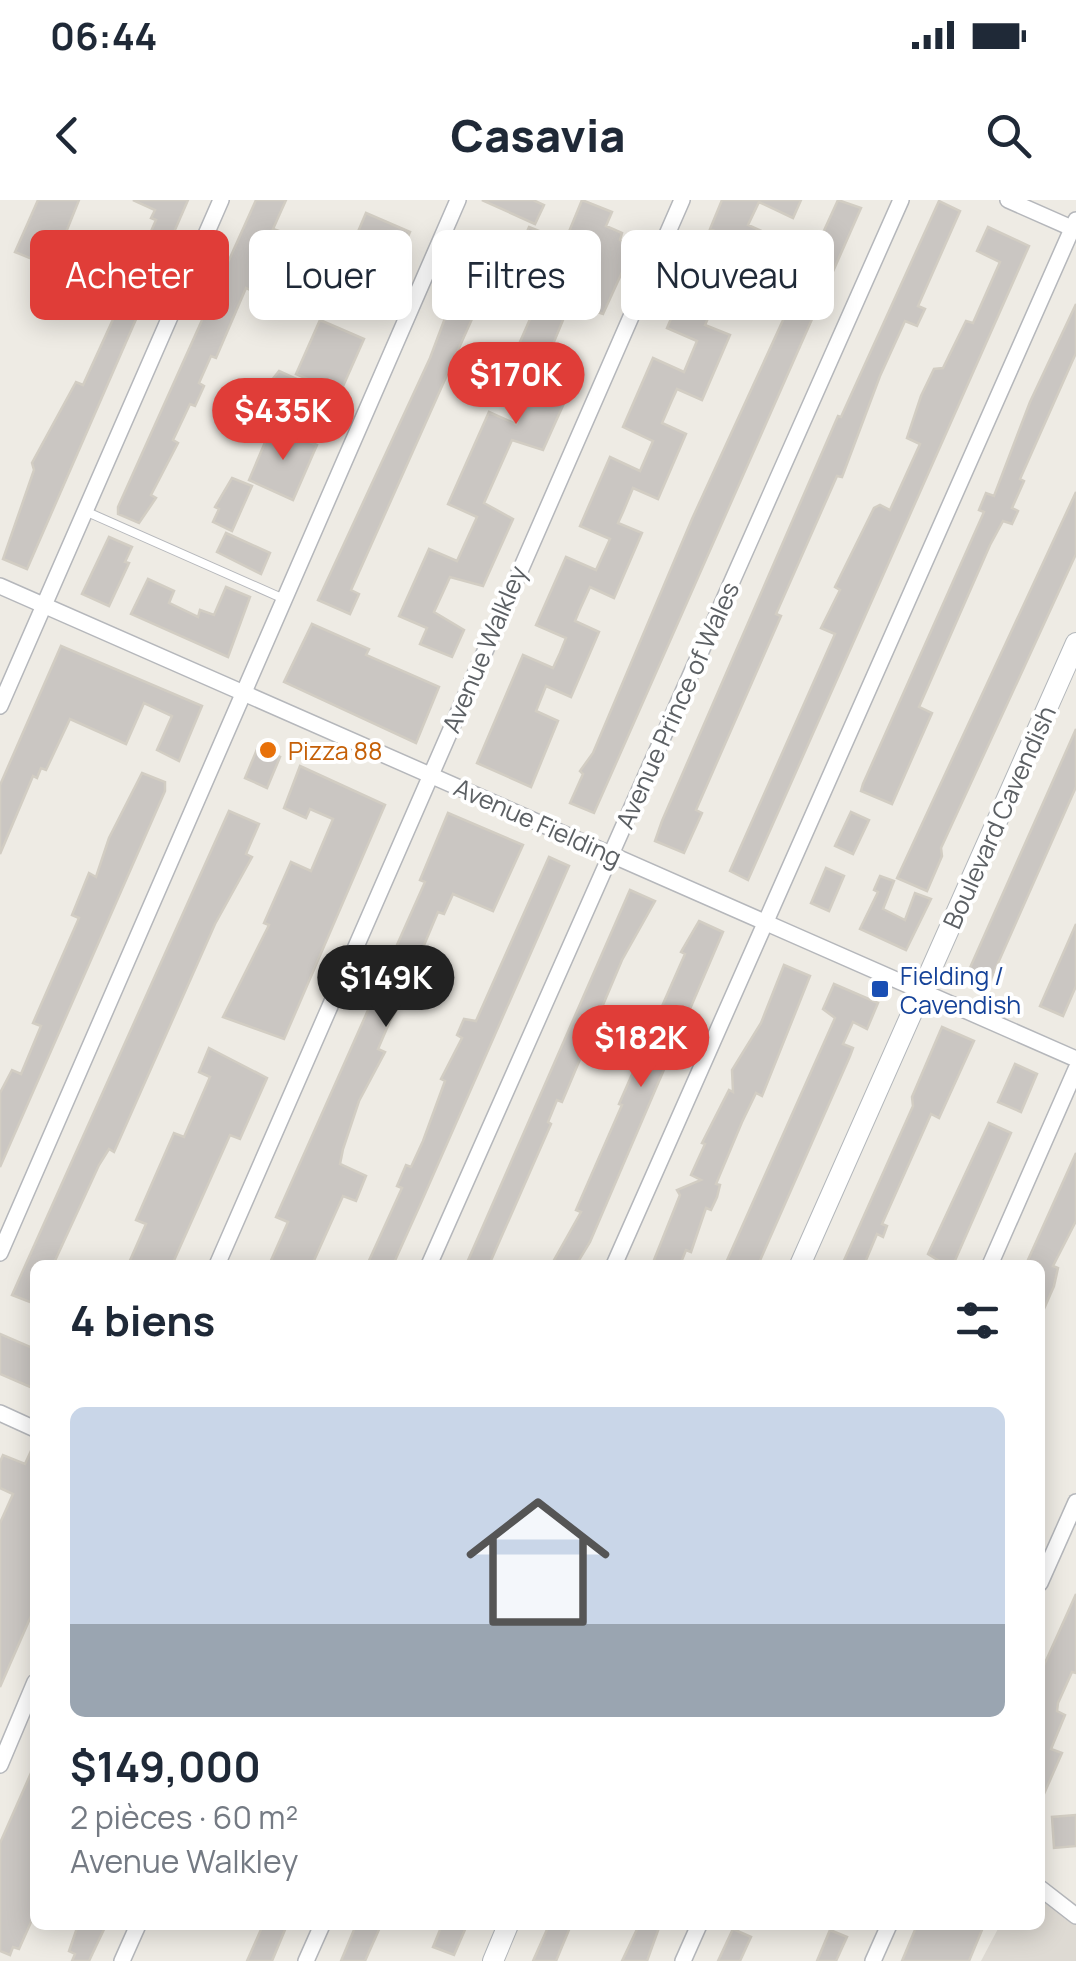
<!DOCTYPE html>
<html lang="fr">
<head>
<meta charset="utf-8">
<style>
  :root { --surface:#fff; --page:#f2f2f3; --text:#1f2937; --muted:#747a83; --accent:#e03d38 }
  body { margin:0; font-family:Manrope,sans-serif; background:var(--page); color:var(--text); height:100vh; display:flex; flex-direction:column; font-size:38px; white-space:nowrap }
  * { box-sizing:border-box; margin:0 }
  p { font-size:32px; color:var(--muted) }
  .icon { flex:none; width:55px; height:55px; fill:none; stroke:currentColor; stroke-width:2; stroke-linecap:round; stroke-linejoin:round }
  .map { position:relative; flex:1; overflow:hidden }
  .sheet { position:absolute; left:30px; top:1060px; width:1015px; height:670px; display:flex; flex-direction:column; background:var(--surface); border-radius:15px; box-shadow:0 5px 25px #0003 }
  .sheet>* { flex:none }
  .hud { position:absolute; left:30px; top:30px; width:1018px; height:90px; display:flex; gap:20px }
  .price { position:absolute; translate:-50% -85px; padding:0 22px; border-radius:35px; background:var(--accent); color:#fff; font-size:32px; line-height:65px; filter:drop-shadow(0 2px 5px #0008) }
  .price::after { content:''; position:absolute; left:50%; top:60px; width:30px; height:22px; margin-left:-15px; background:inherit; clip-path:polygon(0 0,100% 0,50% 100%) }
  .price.active { background:#222; color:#fff }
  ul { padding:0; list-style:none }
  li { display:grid; align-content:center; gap:20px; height:530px; padding:0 40px }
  li span { display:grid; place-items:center; height:310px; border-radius:15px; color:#555 }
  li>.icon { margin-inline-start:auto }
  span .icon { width:180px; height:180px; fill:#fffc; stroke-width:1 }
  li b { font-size:42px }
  h2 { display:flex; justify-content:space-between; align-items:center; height:120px; padding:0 40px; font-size:42px }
  .chip { padding:0 35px; border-radius:15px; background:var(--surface); box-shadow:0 5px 25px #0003; font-size:35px; line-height:90px }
  .chip.active { background:var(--accent); color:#fff }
  .status { display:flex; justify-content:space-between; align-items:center; height:70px; padding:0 50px; background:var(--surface); direction:ltr }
  .status svg { height:28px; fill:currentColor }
  header { display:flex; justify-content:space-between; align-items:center; height:130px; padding:0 40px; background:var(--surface); font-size:45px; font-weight:800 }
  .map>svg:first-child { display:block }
</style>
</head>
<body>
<div class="status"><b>06:44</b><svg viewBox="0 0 49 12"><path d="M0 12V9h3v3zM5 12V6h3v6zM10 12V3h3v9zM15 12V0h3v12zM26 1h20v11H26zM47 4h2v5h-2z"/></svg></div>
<header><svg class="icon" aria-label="back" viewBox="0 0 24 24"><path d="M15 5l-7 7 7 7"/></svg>Casavia<svg class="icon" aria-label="search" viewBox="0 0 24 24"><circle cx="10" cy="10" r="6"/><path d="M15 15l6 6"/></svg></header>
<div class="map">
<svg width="1076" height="1761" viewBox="0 0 1076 1761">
  <rect width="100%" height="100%" fill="#eeebe4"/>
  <path fill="#dedad3" d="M 1040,1688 L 1076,1716 L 1076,1761 L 981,1761 L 1000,1725 L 1040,1725 Z"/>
  <g fill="#cac6c2" stroke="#d2cdc3" stroke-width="2.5">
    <path d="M 38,0 L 79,0 L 52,67 L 15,52 Z"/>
    <path d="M 133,0 L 188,0 L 27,369 L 3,359 L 34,270 L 32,263 L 76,182 L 83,185 L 115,115 L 109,112 L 140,43 L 145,45 L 156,20 L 151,18 L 155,10 Z"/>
    <path d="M 256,0 L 286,0 L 273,29 L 279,31 L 252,91 L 246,88 L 216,158 L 211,156 L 199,183 L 204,186 L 195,206 L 190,204 L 173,240 L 178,243 L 151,295 L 156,298 L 139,323 L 118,314 L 118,307 Z"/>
    <path d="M 482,0 L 533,0 L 544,5 L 535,24 Z"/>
    <path d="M 582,0 L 612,12 L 606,26 L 622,33 L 620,40 L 634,46 L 603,114 L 570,103 L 544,166 L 573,183 L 543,250 L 512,240 L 484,303 L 513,319 L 483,386 L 450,377 L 434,412 L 464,430 L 452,457 L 420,444 L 427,428 L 399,416 L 429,349 L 457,361 L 477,317 L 448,304 L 489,212 L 516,224 L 536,181 L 508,169 L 549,76 L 576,88 L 594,45 L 568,34 Z"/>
    <path d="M 722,0 L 801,0 L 793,18 L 759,2 L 748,25 L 773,36 L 771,45 L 744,101 L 720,90 L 713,107 L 705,125 L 730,135 L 702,200 L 677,189 L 672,200 L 662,223 L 686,234 L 658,299 L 633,288 L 623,312 L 618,323 L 642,333 L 614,398 L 590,387 L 580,409 L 575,421 L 599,432 L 571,497 L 546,486 L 536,511 L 558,521 L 531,587 L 477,563 L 523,455 L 553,468 L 560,453 L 566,438 L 536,425 L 566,357 L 596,370 L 610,339 L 580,326 L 610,257 L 640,271 L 653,241 L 623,227 L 653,158 L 684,172 L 697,141 L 667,128 L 679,100 L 697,59 L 727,72 L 740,43 L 710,29 Z"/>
    <path d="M 838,0 L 861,8 L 594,613 L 570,603 L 583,574 L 580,571 L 593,553 L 692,319 Z"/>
    <path d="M 939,1 L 960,11 L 918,106 L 925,109 L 917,126 L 905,121 L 880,176 L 842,277 L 837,276 L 776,414 L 781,416 L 696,610 L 702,613 L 684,653 L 655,641 L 662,621 L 838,216 L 841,217 Z"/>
    <path d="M 366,13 L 410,32 L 387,86 L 343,67 Z"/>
    <path d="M 529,27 L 549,35 L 534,81 L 510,71 Z"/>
    <path d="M 988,27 L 1029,46 L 748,680 L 730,671 L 835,434 L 821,428 L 840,390 L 835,387 L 874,308 L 880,305 L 890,310 L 920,244 L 907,238 L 921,196 L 934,169 L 943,168 L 966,121 L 973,123 L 1000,62 L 977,51 Z"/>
    <path d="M 468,57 L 513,77 L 504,97 L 486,89 L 484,92 L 351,390 L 359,394 L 350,414 L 318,400 L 430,158 Z"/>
    <path d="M 326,65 L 346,73 L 326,118 L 307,109 Z"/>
    <path d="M 1076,104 L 1076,153 L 1020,279 L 1024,281 L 1012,308 L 1018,311 L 1012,324 L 1003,321 L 990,345 L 919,507 L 932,513 L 892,604 L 861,591 L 863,584 L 984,312 L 979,310 L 986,293 L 994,296 L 1030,202 Z"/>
    <path d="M 320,120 L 364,139 L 340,193 L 296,174 Z"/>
    <path d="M 279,171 L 299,180 L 279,224 L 260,216 L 268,185 Z"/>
    <path d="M 272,226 L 317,245 L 293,300 L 249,280 Z"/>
    <path d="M 232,278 L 252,286 L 232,331 L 213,322 L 219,309 L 215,307 Z"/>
    <path d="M 1076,292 L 1076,354 L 941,648 L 942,656 L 927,691 L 897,678 Z"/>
    <path d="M 226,333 L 270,353 L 261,374 L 217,352 Z"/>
    <path d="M 109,337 L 132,347 L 125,362 L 129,363 L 109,406 L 82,394 Z"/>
    <path d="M 148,379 L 174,391 L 169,403 L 198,417 L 200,410 L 214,415 L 226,387 L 250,397 L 228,457 L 131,414 Z"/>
    <path d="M 312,424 L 369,449 L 366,455 L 439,487 L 416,543 L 284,482 Z"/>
    <path d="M 61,446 L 202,506 L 179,561 L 157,550 L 172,516 L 144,503 L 126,544 L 70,519 L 46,570 L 41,568 L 37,578 L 33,576 L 0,654 L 0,585 Z"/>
    <path d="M 1076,529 L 1076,587 L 987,788 L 965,779 Z"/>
    <path d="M 258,547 L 280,557 L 267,588 L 245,578 Z"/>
    <path d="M 300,566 L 385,605 L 284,839 L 223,817 L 269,725 L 264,723 L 291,662 L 311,671 L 333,619 L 310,609 L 306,618 L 284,608 Z"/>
    <path d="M 142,573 L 165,582 L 165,591 L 0,967 L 0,893 L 12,870 L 21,874 L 41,826 L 33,823 L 79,718 L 72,715 L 89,673 L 96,677 L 109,638 Z"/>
    <path d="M 229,611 L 259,624 L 246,654 L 252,657 L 215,724 L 114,952 L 109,949 L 99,965 L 53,1065 L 35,1065 L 35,1104 L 12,1095 Z"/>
    <path d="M 851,612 L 869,620 L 853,654 L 835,646 Z"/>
    <path d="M 448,613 L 523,645 L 493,711 L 453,694 L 444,714 L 438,712 L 422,750 L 426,752 L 421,764 L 427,767 L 422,779 L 408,804 L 402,801 L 390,821 L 378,849 L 385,852 L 359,901 L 343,949 L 340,964 L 366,976 L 356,1001 L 343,996 L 312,1065 L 269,1065 L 288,1022 L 276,1017 L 425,682 L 420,680 Z"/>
    <path d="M 549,657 L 569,666 L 420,1005 L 393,1065 L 367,1065 L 402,988 L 397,986 L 406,965 L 411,967 L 423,941 L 445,881 L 441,879 L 462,838 L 457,835 L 464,819 L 476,821 Z"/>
    <path d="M 826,668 L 844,676 L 829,711 L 811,703 Z"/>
    <path d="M 880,676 L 894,681 L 883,709 L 905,720 L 915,693 L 931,699 L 906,750 L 860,729 L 878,692 L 874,690 Z"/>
    <path d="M 630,690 L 655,701 L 622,760 L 562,902 L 557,900 L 548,922 L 551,924 L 489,1065 L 466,1065 Z"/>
    <path d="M 699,721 L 723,732 L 590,1042 L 576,1065 L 560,1065 L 553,1062 L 581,1012 L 576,1010 L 622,905 L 619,904 L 685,754 L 681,752 Z"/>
    <path d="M 1076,724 L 1076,786 L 1063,816 L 1040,806 Z"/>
    <path d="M 784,765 L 810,776 L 762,896 L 756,893 L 742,922 L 716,984 L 720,985 L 717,997 L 711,1010 L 706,1008 L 691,1052 L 686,1050 L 680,1065 L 652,1065 L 680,995 L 677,990 L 701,980 L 691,975 L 705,944 L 702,943 L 729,890 L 733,892 L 732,870 L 761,823 Z"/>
    <path d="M 834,784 L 878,803 L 867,829 L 853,822 L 843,844 L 853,848 L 850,856 L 758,1065 L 725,1065 L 835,818 L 823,809 Z"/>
    <path d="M 942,827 L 974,841 L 939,918 L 931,914 L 882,1024 L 887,1026 L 883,1037 L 877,1034 L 864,1065 L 842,1065 L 913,906 L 912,897 Z"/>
    <path d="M 209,848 L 267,878 L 240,939 L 230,935 L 172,1065 L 128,1065 L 146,1024 L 136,1020 L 174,933 L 184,937 L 210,877 L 199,872 Z"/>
    <path d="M 1015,864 L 1037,874 L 1021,912 L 998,902 Z"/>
    <path d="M 989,923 L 1011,933 L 953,1065 L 946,1065 L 928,1054 Z"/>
    <path d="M 1076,953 L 1076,1021 L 1053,1066 L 1058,1068 L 1054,1086 L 1040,1118 L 1040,1065 L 1027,1062 Z"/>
    <path d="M 0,1134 L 35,1149 L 35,1189 L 0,1174 Z"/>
    <path d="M 35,1242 L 35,1407 L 0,1487 L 0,1323 L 13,1294 L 0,1288 L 0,1262 L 3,1255 L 25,1264 Z"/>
    <path d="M 1076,1394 L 1076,1473 L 1072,1472 L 1058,1503 L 1057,1511 L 1065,1515 L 1051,1549 L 1062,1553 L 1040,1603 L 1040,1474 Z"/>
    <path d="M 35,1564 L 35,1713 L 19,1749 L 13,1747 L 10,1755 L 0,1751 L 0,1643 Z"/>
    <path d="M 1076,1615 L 1076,1646 L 1054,1648 L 1052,1617 Z"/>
    <path d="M 78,1725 L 106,1725 L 89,1761 L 72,1761 L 75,1754 L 69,1751 Z"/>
    <path d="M 263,1725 L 287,1725 L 272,1761 L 247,1761 Z"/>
    <path d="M 356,1725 L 381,1725 L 365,1761 L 341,1761 Z"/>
    <path d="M 442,1725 L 467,1725 L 454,1755 L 433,1747 Z"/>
    <path d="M 549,1725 L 571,1725 L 556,1761 L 533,1761 Z"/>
    <path d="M 639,1725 L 660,1725 L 647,1761 L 622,1761 Z"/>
    <path d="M 917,1725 L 984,1725 L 969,1761 L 902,1761 Z"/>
    <path d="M 733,1729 L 751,1737 L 740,1761 L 718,1761 Z"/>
    <path d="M 830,1730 L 847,1737 L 836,1761 L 817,1761 Z"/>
  </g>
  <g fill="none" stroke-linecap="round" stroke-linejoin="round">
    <defs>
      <path id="service" d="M 85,311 L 284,399"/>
      <g id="minor">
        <path d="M 1008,0 L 1076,30"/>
        <path d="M 0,386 L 1076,859"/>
        <path d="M 0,506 L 221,0"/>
        <path d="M 0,1053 L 458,0"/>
        <path d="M 217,1065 L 682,0"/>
        <path d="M 429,1065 L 901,0"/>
        <path d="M 614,1065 L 1076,20"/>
        <path d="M 990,1065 L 1076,869"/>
        <path d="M 0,1213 L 35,1229"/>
        <path d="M 1040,1383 L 1076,1302"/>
        <path d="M 0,1565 L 35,1482"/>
        <path d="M 1040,1688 L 1076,1716"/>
        <path d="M 122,1761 L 138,1725"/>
        <path d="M 306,1761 L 322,1725"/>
        <path d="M 683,1761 L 699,1725"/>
        <path d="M 873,1761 L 889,1725"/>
      </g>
      <g id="secondary">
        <path d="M 800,1065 L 1076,443"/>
        <path d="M 493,1761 L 508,1725"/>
      </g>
    </defs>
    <use href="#service" stroke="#b5b7bb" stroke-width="10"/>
    <use href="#minor" stroke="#b5b7bb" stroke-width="18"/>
    <use href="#secondary" stroke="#b3b7bb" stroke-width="22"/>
    <use href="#service" stroke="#fff" stroke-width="8"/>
    <use href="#minor" stroke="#fff" stroke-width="15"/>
    <use href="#secondary" stroke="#fff" stroke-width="20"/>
  </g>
  <circle fill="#e8710a" stroke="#fff" stroke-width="4" cx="268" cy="550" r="10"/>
  <rect fill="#1a4fb4" stroke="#fff" stroke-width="4" x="870" y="779" width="20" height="20" rx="5"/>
  <g text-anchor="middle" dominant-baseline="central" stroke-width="8" stroke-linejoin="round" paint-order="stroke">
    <g font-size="25" fill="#5c6064" stroke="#fff">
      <text transform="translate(484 449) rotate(-67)">Avenue Walkley</text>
      <text transform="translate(677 505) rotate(-66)">Avenue Prince of Wales</text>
      <text transform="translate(999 617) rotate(-66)">Boulevard Cavendish</text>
      <text transform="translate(538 622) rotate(24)">Avenue Fielding</text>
    </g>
    <g font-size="25" fill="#c56008" stroke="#fff" text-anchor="start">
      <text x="288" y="550">Pizza 88</text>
    </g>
    <g font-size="25" fill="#164399" stroke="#fff" text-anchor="start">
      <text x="900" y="775">Fielding /<tspan x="900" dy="29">Cavendish</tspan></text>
    </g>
  </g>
</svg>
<b class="price" style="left:516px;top:227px">$170K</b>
<b class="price" style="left:283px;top:263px">$435K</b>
<b class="price active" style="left:386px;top:830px">$149K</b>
<b class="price" style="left:641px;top:890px">$182K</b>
<div class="hud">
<a class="chip active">Acheter</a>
<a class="chip">Louer</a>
<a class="chip">Filtres</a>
<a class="chip">Nouveau</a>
</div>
<section class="sheet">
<h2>4 biens<svg class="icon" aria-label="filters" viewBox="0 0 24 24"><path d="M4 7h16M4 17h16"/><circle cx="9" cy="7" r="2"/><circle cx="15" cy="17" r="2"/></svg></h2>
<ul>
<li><span style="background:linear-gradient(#c9d6e8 70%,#9aa5b1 0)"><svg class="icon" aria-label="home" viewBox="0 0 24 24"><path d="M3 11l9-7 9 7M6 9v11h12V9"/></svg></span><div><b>$149,000</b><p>2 pièces · 60 m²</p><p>Avenue Walkley</p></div></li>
</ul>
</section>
</div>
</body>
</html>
